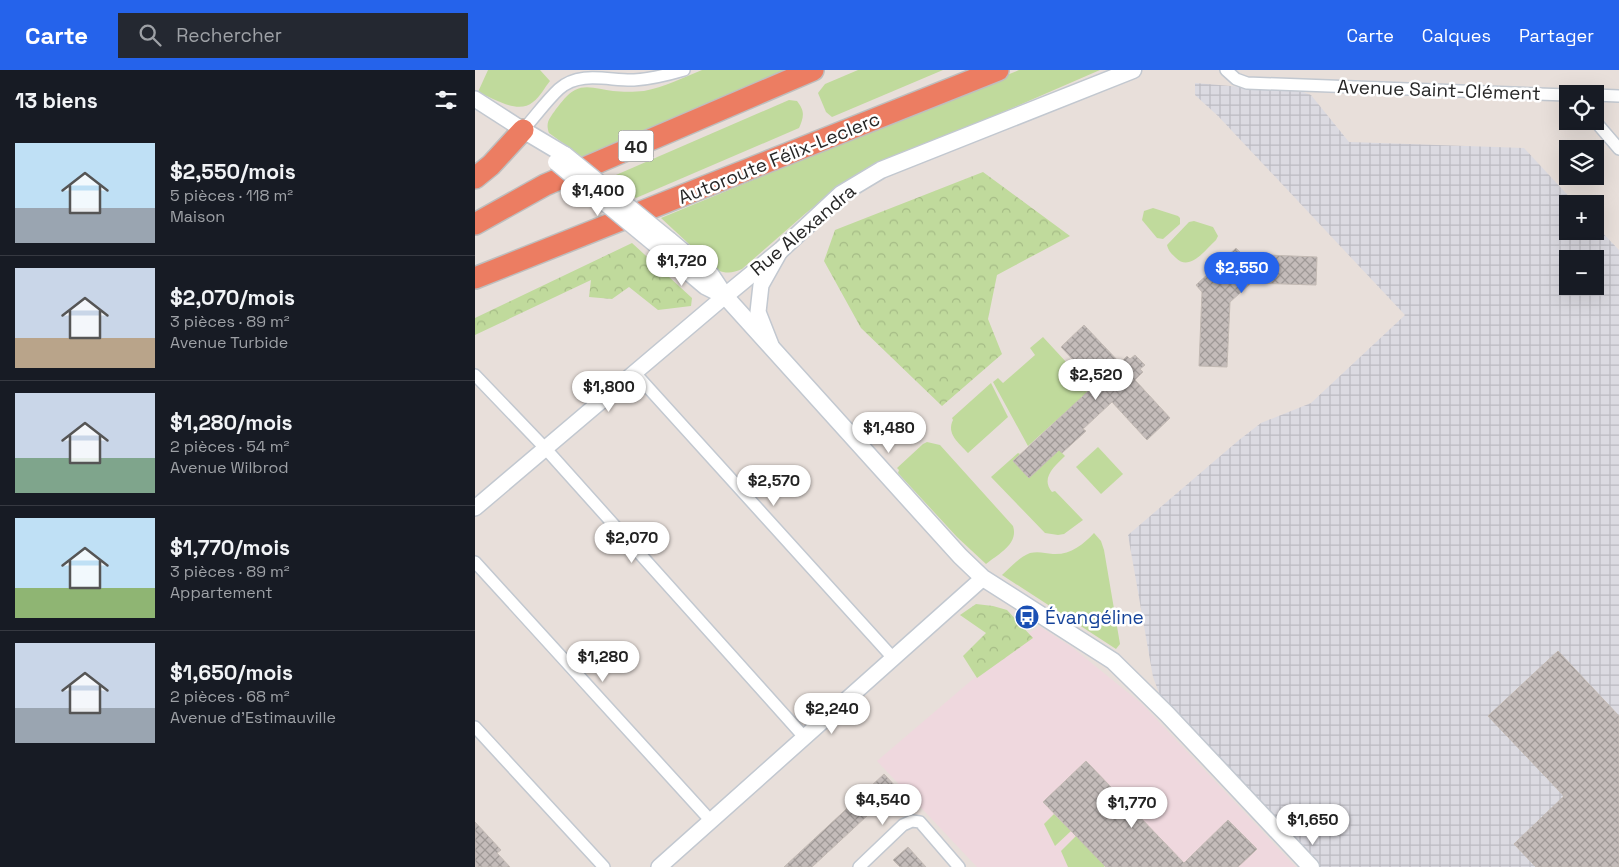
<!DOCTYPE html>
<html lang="fr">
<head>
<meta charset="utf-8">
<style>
  :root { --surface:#171b24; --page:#242831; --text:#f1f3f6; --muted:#9ea1a6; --line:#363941; --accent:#2563eb }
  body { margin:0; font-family:"Space Grotesk",sans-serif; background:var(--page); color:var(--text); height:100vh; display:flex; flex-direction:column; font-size:19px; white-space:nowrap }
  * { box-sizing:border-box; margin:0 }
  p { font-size:16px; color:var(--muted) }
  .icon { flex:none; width:28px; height:28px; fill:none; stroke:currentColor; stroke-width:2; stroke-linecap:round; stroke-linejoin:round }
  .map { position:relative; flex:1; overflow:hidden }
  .drawer { display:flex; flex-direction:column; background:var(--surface); width:475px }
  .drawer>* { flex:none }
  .fabs { position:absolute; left:1084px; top:15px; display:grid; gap:10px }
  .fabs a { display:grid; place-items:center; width:45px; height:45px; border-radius:0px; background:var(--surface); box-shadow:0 5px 20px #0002; font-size:25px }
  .price { position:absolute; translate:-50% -42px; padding:0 11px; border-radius:18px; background:#fff; color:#222; font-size:16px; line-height:32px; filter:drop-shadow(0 1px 2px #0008) }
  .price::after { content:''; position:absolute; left:50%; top:30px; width:15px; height:11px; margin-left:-8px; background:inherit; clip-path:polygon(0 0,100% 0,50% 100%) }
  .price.on { background:var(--accent); color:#fff }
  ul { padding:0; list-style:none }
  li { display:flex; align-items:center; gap:15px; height:125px; padding:0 15px }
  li+li { border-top:1px solid var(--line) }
  li span { display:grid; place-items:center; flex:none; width:140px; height:100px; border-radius:0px; color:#555 }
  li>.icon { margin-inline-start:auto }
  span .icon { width:60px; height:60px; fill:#fffc; stroke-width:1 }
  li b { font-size:21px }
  h2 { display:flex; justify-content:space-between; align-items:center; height:60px; padding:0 15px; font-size:21px }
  header { display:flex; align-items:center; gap:30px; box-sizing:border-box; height:70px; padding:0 25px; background:var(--accent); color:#fff }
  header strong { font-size:24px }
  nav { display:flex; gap:28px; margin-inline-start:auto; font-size:18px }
  .search { width:350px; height:45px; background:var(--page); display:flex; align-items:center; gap:12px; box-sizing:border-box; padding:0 18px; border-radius:0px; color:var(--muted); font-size:19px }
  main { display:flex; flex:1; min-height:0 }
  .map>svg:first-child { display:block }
</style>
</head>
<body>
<header>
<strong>Carte</strong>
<div class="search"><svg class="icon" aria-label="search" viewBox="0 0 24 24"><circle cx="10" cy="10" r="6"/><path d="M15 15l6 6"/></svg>Rechercher</div>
<nav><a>Carte</a><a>Calques</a><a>Partager</a></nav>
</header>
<main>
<section class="drawer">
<h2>13 biens<svg class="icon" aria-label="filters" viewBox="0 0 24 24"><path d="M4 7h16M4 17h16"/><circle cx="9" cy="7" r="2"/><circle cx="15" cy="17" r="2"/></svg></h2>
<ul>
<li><span style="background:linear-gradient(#bfe0f5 65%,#9aa5b1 0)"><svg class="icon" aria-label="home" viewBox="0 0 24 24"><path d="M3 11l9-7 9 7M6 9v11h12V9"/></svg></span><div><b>$2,550/mois</b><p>5 pièces · 118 m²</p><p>Maison</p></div></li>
<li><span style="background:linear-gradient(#c9d6e8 70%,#b9a48a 0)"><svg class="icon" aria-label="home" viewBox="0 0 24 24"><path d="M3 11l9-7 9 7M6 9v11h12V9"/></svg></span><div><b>$2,070/mois</b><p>3 pièces · 89 m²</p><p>Avenue Turbide</p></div></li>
<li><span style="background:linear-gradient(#c9d6e8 65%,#7fa58c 0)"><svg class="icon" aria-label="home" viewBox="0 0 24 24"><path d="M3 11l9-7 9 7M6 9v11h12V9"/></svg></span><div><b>$1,280/mois</b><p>2 pièces · 54 m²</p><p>Avenue Wilbrod</p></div></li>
<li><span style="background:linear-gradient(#bfe0f5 70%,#8fb573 0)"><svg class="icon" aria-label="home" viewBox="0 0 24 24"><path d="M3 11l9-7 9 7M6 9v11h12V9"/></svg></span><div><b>$1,770/mois</b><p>3 pièces · 89 m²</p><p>Appartement</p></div></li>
<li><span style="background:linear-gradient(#c9d6e8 65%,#9aa5b1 0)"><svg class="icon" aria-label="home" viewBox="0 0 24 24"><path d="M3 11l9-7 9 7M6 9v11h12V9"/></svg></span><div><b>$1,650/mois</b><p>2 pièces · 68 m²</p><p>Avenue d'Estimauville</p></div></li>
</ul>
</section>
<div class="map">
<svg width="1144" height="797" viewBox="0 0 1144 797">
  <defs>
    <pattern id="industrial-grid" width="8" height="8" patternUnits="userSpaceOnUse" patternTransform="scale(1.25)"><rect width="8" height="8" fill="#dbdae1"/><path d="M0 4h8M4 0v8" fill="none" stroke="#bcbbc1"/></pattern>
    <pattern id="forest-crowns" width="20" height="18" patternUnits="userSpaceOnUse" patternTransform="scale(1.25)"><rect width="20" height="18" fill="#c0da9c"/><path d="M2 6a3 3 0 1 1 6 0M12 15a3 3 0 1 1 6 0" fill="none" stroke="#a5bb86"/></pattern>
    <pattern id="building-cross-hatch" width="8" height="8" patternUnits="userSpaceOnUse" patternTransform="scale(1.25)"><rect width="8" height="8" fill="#c4bcba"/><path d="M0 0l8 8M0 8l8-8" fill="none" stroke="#9f9997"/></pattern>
  </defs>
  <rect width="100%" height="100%" fill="#e8dfda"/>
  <path fill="url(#industrial-grid)" fill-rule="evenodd" d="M 720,13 L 828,22 L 836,25 L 874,72 L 1049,78 L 1101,134 L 1092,134 L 1092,161 L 1120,161 L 1120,155 L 1144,180 L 1144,797 L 836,797 L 692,644 L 678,607 L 653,465 L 764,370 L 786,353 L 836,333 L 930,245 L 743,46 L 720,25 ZM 1092,189 L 1120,189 L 1120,216 L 1092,216 Z"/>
  <path fill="#efd8de" d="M 564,556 L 598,578 L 667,634 L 821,797 L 502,797 L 402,691 L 532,580 Z"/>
  <g fill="#c0da9c">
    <path d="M 13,0 L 65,0 L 75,11 C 70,17 65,27 58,32 C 43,45 18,28 3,22 Z"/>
    <path d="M 227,0 L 323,0 L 114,92 L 74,63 C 70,52 75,48 81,39 C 86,33 92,24 100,20 C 112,14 125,20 138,21 C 147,22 159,22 169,21 C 189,17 208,8 227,0 Z"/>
    <path d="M 383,0 L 468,0 L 357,47 L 351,42 L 343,23 L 350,14 Z"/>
    <path d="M 544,0 L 625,0 L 404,96 L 359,121 L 331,143 L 267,199 C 258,203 252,204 242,200 L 186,148 Z"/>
    <path d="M 314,30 L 322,31 C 330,41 329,47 324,58 L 161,128 L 134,108 Z"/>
    <path d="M 678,138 L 703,146 L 705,148 L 705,154 L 688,169 L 682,168 L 667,150 L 669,141 Z"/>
    <path d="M 719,151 L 738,157 L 743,166 L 741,170 C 731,179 715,202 701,188 C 697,184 693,181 692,175 L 714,152 Z"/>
    <path d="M 568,267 L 616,319 L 553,376 L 518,312 L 523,308 L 528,313 L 560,285 L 555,278 Z"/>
    <path d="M 516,313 L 533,347 L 493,383 C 484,373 471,364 478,350 L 477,348 Z"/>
    <path d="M 452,372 L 465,375 L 538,456 C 544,474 523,484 511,494 L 482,467 L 423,403 L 424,400 L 422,398 L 448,374 Z"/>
    <path d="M 623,377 L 648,404 L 626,424 L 601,397 Z"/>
    <path d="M 584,380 L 590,386 C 580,396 565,408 577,422 L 580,421 L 608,450 L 589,464 L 583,465 L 570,463 L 516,407 L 543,383 L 545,384 L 538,391 L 554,408 Z"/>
    <path d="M 619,463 L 626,471 L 629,480 L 645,574 L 641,579 L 527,505 C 535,498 544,487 555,483 C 563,481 570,483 578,484 C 595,485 608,475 619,463 Z"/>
    <path d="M 579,744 L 596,761 L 580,776 L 569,754 Z"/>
    <path d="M 601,766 L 630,796 L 629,797 L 593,797 L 586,781 Z"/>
  </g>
  <g fill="url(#forest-crowns)">
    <path d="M 508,102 L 595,166 L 522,205 L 513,249 L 527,284 L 467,336 L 386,258 L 349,191 L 360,160 Z"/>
    <path d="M 157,173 L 217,228 L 216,236 L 183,240 L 154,217 L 137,229 L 114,227 L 116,210 L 0,265 L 0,248 Z"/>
    <path d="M 501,534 L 518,536 L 532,540 L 558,568 L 502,608 L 488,586 L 511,563 L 485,545 Z"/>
  </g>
  <g fill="url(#building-cross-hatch)" stroke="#c3bab4">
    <path d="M 761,178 L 767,184 L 842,187 L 841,215 L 776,213 L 755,232 L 752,297 L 724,296 L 727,222 L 721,215 Z"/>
    <path d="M 609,255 L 645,293 L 652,286 L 655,289 L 660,285 L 670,295 L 665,299 L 668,302 L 660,310 L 695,348 L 672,370 L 637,332 L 608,359 L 611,361 L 587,383 L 584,380 L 554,408 L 538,391 L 621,314 L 586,277 Z"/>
    <path d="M 1083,581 L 1144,646 L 1144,797 L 1061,797 L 1039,774 L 1089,726 L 1013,646 Z"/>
    <path d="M 611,691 L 709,793 L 753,750 L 782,779 L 763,797 L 631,797 L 568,732 Z"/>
    <path d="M 409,704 L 422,718 L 337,797 L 309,797 Z"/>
    <path d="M 0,752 L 26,780 L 22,783 L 35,797 L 0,797 Z"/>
    <path d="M 433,777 L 451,797 L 425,797 L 418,790 Z"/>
  </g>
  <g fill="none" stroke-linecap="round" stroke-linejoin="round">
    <defs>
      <g id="minor">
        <path d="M 751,0 L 761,9 L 772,13 L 1092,25"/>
        <path d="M 1120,25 L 1144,26"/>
        <path d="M 1120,51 L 1144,79"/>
        <path d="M 48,60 C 60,47 71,31 84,19 C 105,0 135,11 159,10 C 177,9 192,5 209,0"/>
        <path d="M 159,302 L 419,589"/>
        <path d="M 0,305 L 70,378 L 330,668"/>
        <path d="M 0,492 L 236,751"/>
        <path d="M 0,657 L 129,797"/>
        <path d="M 384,797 L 428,755 L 437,751 L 445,752 L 484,797"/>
      </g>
      <g id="tertiary">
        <path d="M 0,29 L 48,60"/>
        <path d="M 296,275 L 283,242 L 286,215 L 304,183"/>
        <path d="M 0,438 L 250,226"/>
        <path d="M 184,797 L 508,508"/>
      </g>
      <g id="secondary">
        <path d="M 48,60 L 90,85"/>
        <path d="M 194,170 L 236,205 L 250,226 L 485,486 L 508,508 L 638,591 L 692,644 L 836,797"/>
        <path d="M 185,178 L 230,216 L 250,226"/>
        <path d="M 250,226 L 306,180 L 366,124 L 406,100 L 658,0"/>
      </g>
      <g id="motorway">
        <path d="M 0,108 L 16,95 L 48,60"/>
        <path d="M 0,154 L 70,115 L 338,0"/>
        <path d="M 0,208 L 523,0"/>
      </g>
    </defs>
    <use href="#minor" stroke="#c2c8d0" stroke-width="14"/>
    <use href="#tertiary" stroke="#c2c8d0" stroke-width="18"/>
    <use href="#secondary" stroke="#c2c8d0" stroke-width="19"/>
    <use href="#motorway" stroke="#bebebe" stroke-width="24"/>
    <use href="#minor" stroke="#fff" stroke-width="11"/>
    <use href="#tertiary" stroke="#fff" stroke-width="15"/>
    <use href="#secondary" stroke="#fff" stroke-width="16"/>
    <use href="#motorway" stroke="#ec7d62" stroke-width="21"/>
    <defs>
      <g id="secondary-bridge">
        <path d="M 90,85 L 194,170"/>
        <path d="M 81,92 L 185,178"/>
      </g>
    </defs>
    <use href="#secondary-bridge" stroke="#c2c8d0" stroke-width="19" stroke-linecap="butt"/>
    <use href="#secondary-bridge" stroke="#fff" stroke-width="16"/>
  </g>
  <defs>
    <symbol id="bus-disc" viewBox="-11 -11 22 22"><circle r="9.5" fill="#1a4fb4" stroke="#fff"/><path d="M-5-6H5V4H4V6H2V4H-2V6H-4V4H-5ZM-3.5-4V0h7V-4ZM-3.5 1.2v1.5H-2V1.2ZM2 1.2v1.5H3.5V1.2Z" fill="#fff"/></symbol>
  </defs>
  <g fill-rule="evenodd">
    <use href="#bus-disc" x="538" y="533" width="28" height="28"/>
  </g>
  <g text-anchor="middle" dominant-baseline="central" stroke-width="5" stroke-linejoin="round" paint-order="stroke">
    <rect fill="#fff" stroke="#686868" stroke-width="1" x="143.5" y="60.5" width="35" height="31" rx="4"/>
    <g font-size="18" font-weight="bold" fill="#272727">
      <text x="161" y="76">40</text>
    </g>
    <g font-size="19" fill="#272727" stroke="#fff">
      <text transform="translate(964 20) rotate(2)">Avenue Saint-Clément</text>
      <text transform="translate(304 88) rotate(-22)">Autoroute Félix-Leclerc</text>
      <text transform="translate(328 160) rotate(-40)">Rue Alexandra</text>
    </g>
    <g font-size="19" fill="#164399" stroke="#fff" text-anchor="start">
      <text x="570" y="547">Évangéline</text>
    </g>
  </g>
</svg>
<div class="fabs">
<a><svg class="icon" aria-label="locate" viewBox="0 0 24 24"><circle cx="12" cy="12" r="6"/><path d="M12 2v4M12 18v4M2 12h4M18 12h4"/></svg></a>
<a><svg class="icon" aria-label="layers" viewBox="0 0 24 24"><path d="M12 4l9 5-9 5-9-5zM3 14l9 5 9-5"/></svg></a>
<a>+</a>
<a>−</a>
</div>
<b class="price" style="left:123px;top:147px">$1,400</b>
<b class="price" style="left:207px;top:217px">$1,720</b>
<b class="price on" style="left:767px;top:224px">$2,550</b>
<b class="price" style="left:621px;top:331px">$2,520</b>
<b class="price" style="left:134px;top:343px">$1,800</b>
<b class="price" style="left:414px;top:384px">$1,480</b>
<b class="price" style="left:299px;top:437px">$2,570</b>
<b class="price" style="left:157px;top:494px">$2,070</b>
<b class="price" style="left:128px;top:613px">$1,280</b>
<b class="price" style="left:357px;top:665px">$2,240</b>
<b class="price" style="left:408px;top:756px">$4,540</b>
<b class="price" style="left:657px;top:759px">$1,770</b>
<b class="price" style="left:838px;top:776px">$1,650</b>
</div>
</main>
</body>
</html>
